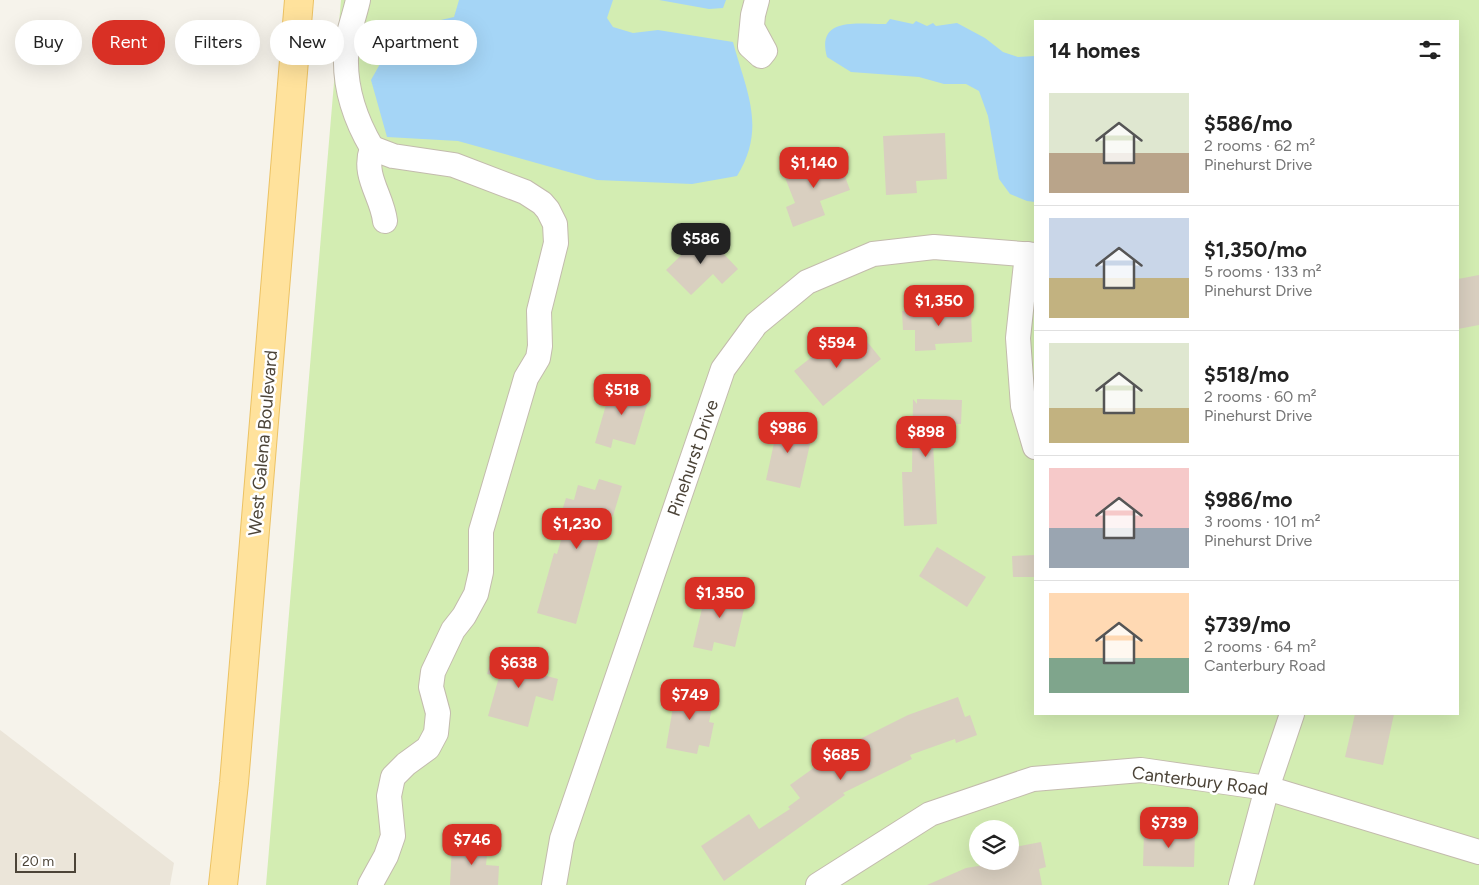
<!DOCTYPE html>
<html lang="en">
<head>
<meta charset="utf-8">
<style>
  :root { --surface:#fff; --page:#f2f2f2; --text:#222; --muted:#767676; --line:#e0e0e0; --accent:#d93025 }
  body { margin:0; font-family:Figtree,sans-serif; background:var(--page); color:var(--text); height:100vh; display:flex; flex-direction:column; font-size:19px; white-space:nowrap }
  * { box-sizing:border-box; margin:0 }
  p { font-size:16px; color:var(--muted) }
  .icon { flex:none; width:28px; height:28px; fill:none; stroke:currentColor; stroke-width:2; stroke-linecap:round; stroke-linejoin:round }
  .map { position:relative; flex:1; overflow:hidden }
  .side { position:absolute; left:1034px; top:20px; width:425px; height:695px; display:flex; flex-direction:column; background:var(--surface); border-radius:0px; box-shadow:0 5px 20px #0002 }
  .side>* { flex:none }
  .guide { position:absolute; left:15px; top:20px; width:475px; height:45px; display:flex; gap:10px }
  .controls { position:absolute; left:969px; top:820px; display:grid; gap:10px }
  .controls a { display:grid; place-items:center; width:50px; height:50px; border-radius:50%; background:var(--surface); box-shadow:0 5px 20px #0002; font-size:25px }
  .scale { position:absolute; left:15px; bottom:12px; width:61px; box-sizing:border-box; padding-left:5px; border:2px solid #4c4438; border-top:0; font-size:14px; line-height:18px; white-space:nowrap; color:#4c4438; -webkit-text-stroke:4px #fff; paint-order:stroke }
  .price { position:absolute; translate:-50% -42px; padding:0 11px; border-radius:10px; background:var(--accent); color:#fff; font-size:16px; line-height:32px; filter:drop-shadow(0 1px 2px #0008) }
  .price::after { content:''; position:absolute; left:50%; top:30px; width:15px; height:11px; margin-left:-8px; background:inherit; clip-path:polygon(0 0,100% 0,50% 100%) }
  .price.on { background:#222; color:#fff }
  ul { padding:0; list-style:none }
  li { display:flex; align-items:center; gap:15px; height:125px; padding:0 15px }
  li+li { border-top:1px solid var(--line) }
  li span { display:grid; place-items:center; flex:none; width:140px; height:100px; border-radius:0px; color:#555 }
  li>.icon { margin-inline-start:auto }
  span .icon { width:60px; height:60px; fill:#fffc; stroke-width:1 }
  li b { font-size:21px }
  h2 { display:flex; justify-content:space-between; align-items:center; height:60px; padding:0 15px; font-size:21px }
  .tag { padding:0 18px; border-radius:22px; background:var(--surface); box-shadow:0 5px 20px #0002; font-size:18px; line-height:45px }
  .tag.on { background:var(--accent); color:#fff }
  .map>svg:first-child { display:block }
</style>
</head>
<body>
<div class="map">
<svg width="1479" height="885" viewBox="0 0 1479 885">
  <rect width="100%" height="100%" fill="#f6f3eb"/>
  <path fill="#ebe5d9" d="M 0,730 L 174,863 L 170,885 L 0,885 Z"/>
  <path fill="#d3edb2" fill-rule="evenodd" d="M 341,0 L 1479,0 L 1479,885 L 266,885 ZM 1035,21 L 1458,21 L 1458,714 L 1035,714 ZM 978,829 L 1010,829 L 1010,861 L 978,861 Z"/>
  <g fill="#a5d5f6">
    <path d="M 459,0 L 613,0 L 607,18 L 613,27 L 633,33 L 658,30 L 733,42 C 746,91 767,127 737,176 L 692,184 L 597,180 L 458,141 L 387,137 L 371,80 L 390,46 L 410,27 L 454,17 Z"/>
    <path d="M 659,0 L 726,0 L 723,8 L 709,9 Z"/>
    <path d="M 890,19 L 913,24 L 916,21 L 927,26 L 933,23 L 936,26 L 957,23 L 985,38 L 1003,52 L 1018,57 L 1035,56 L 1035,202 L 1027,201 L 1010,194 L 999,179 L 988,116 L 979,91 L 966,84 L 944,84 L 919,77 L 851,72 L 827,57 C 815,14 864,25 886,24 Z"/>
  </g>
  <g fill="#d9cfc0">
    <path d="M 945,133 L 947,179 L 916,181 L 917,193 L 886,195 L 883,136 Z"/>
    <path d="M 837,155 L 850,190 L 820,201 L 825,215 L 793,227 L 786,207 L 795,203 L 784,175 Z"/>
    <path d="M 704,233 L 738,269 L 722,284 L 713,274 L 691,295 L 666,270 Z"/>
    <path d="M 1479,275 L 1479,325 L 1458,329 L 1458,279 Z"/>
    <path d="M 971,308 L 972,342 L 935,344 L 936,350 L 915,351 L 915,330 L 903,330 L 902,311 Z"/>
    <path d="M 861,334 L 881,359 L 823,406 L 794,371 L 823,348 L 831,358 Z"/>
    <path d="M 612,384 L 650,395 L 635,445 L 613,439 L 611,448 L 595,443 Z"/>
    <path d="M 913,399 L 917,404 L 917,399 L 962,400 L 961,424 L 944,424 L 944,444 L 933,443 L 937,524 L 904,526 L 902,472 L 912,472 Z"/>
    <path d="M 772,422 L 813,431 L 800,488 L 766,480 L 774,443 L 767,441 Z"/>
    <path d="M 599,479 L 622,486 L 613,516 L 606,514 L 576,624 L 537,613 L 554,553 L 557,554 L 568,516 L 561,514 L 566,498 L 574,500 L 578,485 L 595,490 Z"/>
    <path d="M 937,547 L 986,577 L 967,607 L 919,576 Z"/>
    <path d="M 1035,555 L 1035,577 L 1013,577 L 1012,556 Z"/>
    <path d="M 707,587 L 747,596 L 735,647 L 714,642 L 712,651 L 693,647 Z"/>
    <path d="M 521,653 L 544,659 L 540,674 L 558,679 L 553,701 L 536,696 L 528,727 L 488,716 L 499,677 L 487,674 L 492,657 L 518,665 Z"/>
    <path d="M 677,684 L 702,689 L 700,701 L 713,704 L 709,722 L 714,723 L 709,747 L 699,745 L 697,754 L 666,748 Z"/>
    <path d="M 958,697 L 965,717 L 970,715 L 977,735 L 956,743 L 955,739 L 910,755 L 912,759 L 843,793 L 845,795 L 724,881 L 701,846 L 749,814 L 759,829 L 790,809 L 788,807 L 800,798 L 790,785 L 840,749 L 908,715 Z"/>
    <path d="M 1355,714 L 1394,714 L 1383,765 L 1345,757 Z"/>
    <path d="M 1144,831 L 1195,832 L 1194,867 L 1143,866 Z"/>
    <path d="M 1041,842 L 1046,867 L 1039,869 L 1042,885 L 927,885 L 966,868 L 1010,861 L 1010,848 Z"/>
    <path d="M 452,843 L 488,845 L 486,865 L 499,866 L 498,885 L 450,885 Z"/>
  </g>
  <g fill="none" stroke-linecap="round" stroke-linejoin="round">
    <defs>
      <g id="minor">
        <path d="M 358,0 C 355,13 351,25 348,37 C 341,77 352,114 372,148"/>
        <path d="M 752,27 L 765,51 L 761,56 L 750,46 L 753,15 L 757,0"/>
        <path d="M 1027,254 L 1018,338 L 1023,406 L 1035,447"/>
        <path d="M 370,885 L 386,856 L 393,836 L 389,796 L 393,777 L 406,764 L 428,748 L 436,733 L 438,713 L 431,687 L 433,672 L 453,630 L 464,616 L 476,594 L 481,572 L 481,531 L 526,378 L 538,358 L 540,346 L 539,311 L 556,243 L 555,224 L 548,210 L 542,203 L 525,192 L 454,165 L 393,156 L 372,148 C 362,176 382,195 385,221"/>
        <path d="M 554,885 L 562,839 L 723,369 L 756,324 L 807,282 L 873,254 L 934,247 L 1035,255"/>
        <path d="M 818,885 L 930,814 L 1033,779 L 1141,770 L 1267,788 L 1479,852"/>
        <path d="M 1241,885 L 1267,788 L 1292,714"/>
      </g>
      <path id="major" d="M 223,885 L 234,783 L 299,0"/>
    </defs>
    <use href="#minor" stroke="#c3bbad" stroke-width="26"/>
    <use href="#major" stroke="#ecc263" stroke-width="30"/>
    <use href="#minor" stroke="#fff" stroke-width="24"/>
    <use href="#major" stroke="#ffe29c" stroke-width="28"/>
  </g>
  <g text-anchor="middle" dominant-baseline="central" stroke-width="5" stroke-linejoin="round" paint-order="stroke">
    <g font-size="18" fill="#4c4438" stroke="#fff">
      <text transform="translate(263 443) rotate(-85)">West Galena Boulevard</text>
      <text transform="translate(693 458) rotate(-71)">Pinehurst Drive</text>
      <text transform="translate(1200 781) rotate(7)">Canterbury Road</text>
    </g>
  </g>
</svg>
<div class="controls">
<a><svg class="icon" aria-label="layers" viewBox="0 0 24 24"><path d="M12 4l9 5-9 5-9-5zM3 14l9 5 9-5"/></svg></a>
</div>
<div class="scale">20 m</div>
<b class="price" style="left:814px;top:189px">$1,140</b>
<b class="price on" style="left:701px;top:265px">$586</b>
<b class="price" style="left:939px;top:327px">$1,350</b>
<b class="price" style="left:837px;top:369px">$594</b>
<b class="price" style="left:622px;top:416px">$518</b>
<b class="price" style="left:788px;top:454px">$986</b>
<b class="price" style="left:926px;top:458px">$898</b>
<b class="price" style="left:577px;top:550px">$1,230</b>
<b class="price" style="left:720px;top:619px">$1,350</b>
<b class="price" style="left:519px;top:689px">$638</b>
<b class="price" style="left:690px;top:721px">$749</b>
<b class="price" style="left:841px;top:781px">$685</b>
<b class="price" style="left:1169px;top:849px">$739</b>
<b class="price" style="left:472px;top:866px">$746</b>
<div class="guide">
<a class="tag">Buy</a>
<a class="tag on">Rent</a>
<a class="tag">Filters</a>
<a class="tag">New</a>
<a class="tag">Apartment</a>
</div>
<section class="side">
<h2>14 homes<svg class="icon" aria-label="filters" viewBox="0 0 24 24"><path d="M4 7h16M4 17h16"/><circle cx="9" cy="7" r="2"/><circle cx="15" cy="17" r="2"/></svg></h2>
<ul>
<li><span style="background:linear-gradient(#dfe7d0 60%,#b9a48a 0)"><svg class="icon" aria-label="home" viewBox="0 0 24 24"><path d="M3 11l9-7 9 7M6 9v11h12V9"/></svg></span><div><b>$586/mo</b><p>2 rooms · 62 m²</p><p>Pinehurst Drive</p></div></li>
<li><span style="background:linear-gradient(#c9d6e8 60%,#c2b280 0)"><svg class="icon" aria-label="home" viewBox="0 0 24 24"><path d="M3 11l9-7 9 7M6 9v11h12V9"/></svg></span><div><b>$1,350/mo</b><p>5 rooms · 133 m²</p><p>Pinehurst Drive</p></div></li>
<li><span style="background:linear-gradient(#dfe7d0 65%,#c2b280 0)"><svg class="icon" aria-label="home" viewBox="0 0 24 24"><path d="M3 11l9-7 9 7M6 9v11h12V9"/></svg></span><div><b>$518/mo</b><p>2 rooms · 60 m²</p><p>Pinehurst Drive</p></div></li>
<li><span style="background:linear-gradient(#f6c9c9 60%,#9aa5b1 0)"><svg class="icon" aria-label="home" viewBox="0 0 24 24"><path d="M3 11l9-7 9 7M6 9v11h12V9"/></svg></span><div><b>$986/mo</b><p>3 rooms · 101 m²</p><p>Pinehurst Drive</p></div></li>
<li><span style="background:linear-gradient(#ffd9b3 65%,#7fa58c 0)"><svg class="icon" aria-label="home" viewBox="0 0 24 24"><path d="M3 11l9-7 9 7M6 9v11h12V9"/></svg></span><div><b>$739/mo</b><p>2 rooms · 64 m²</p><p>Canterbury Road</p></div></li>
</ul>
</section>
</div>
</body>
</html>
